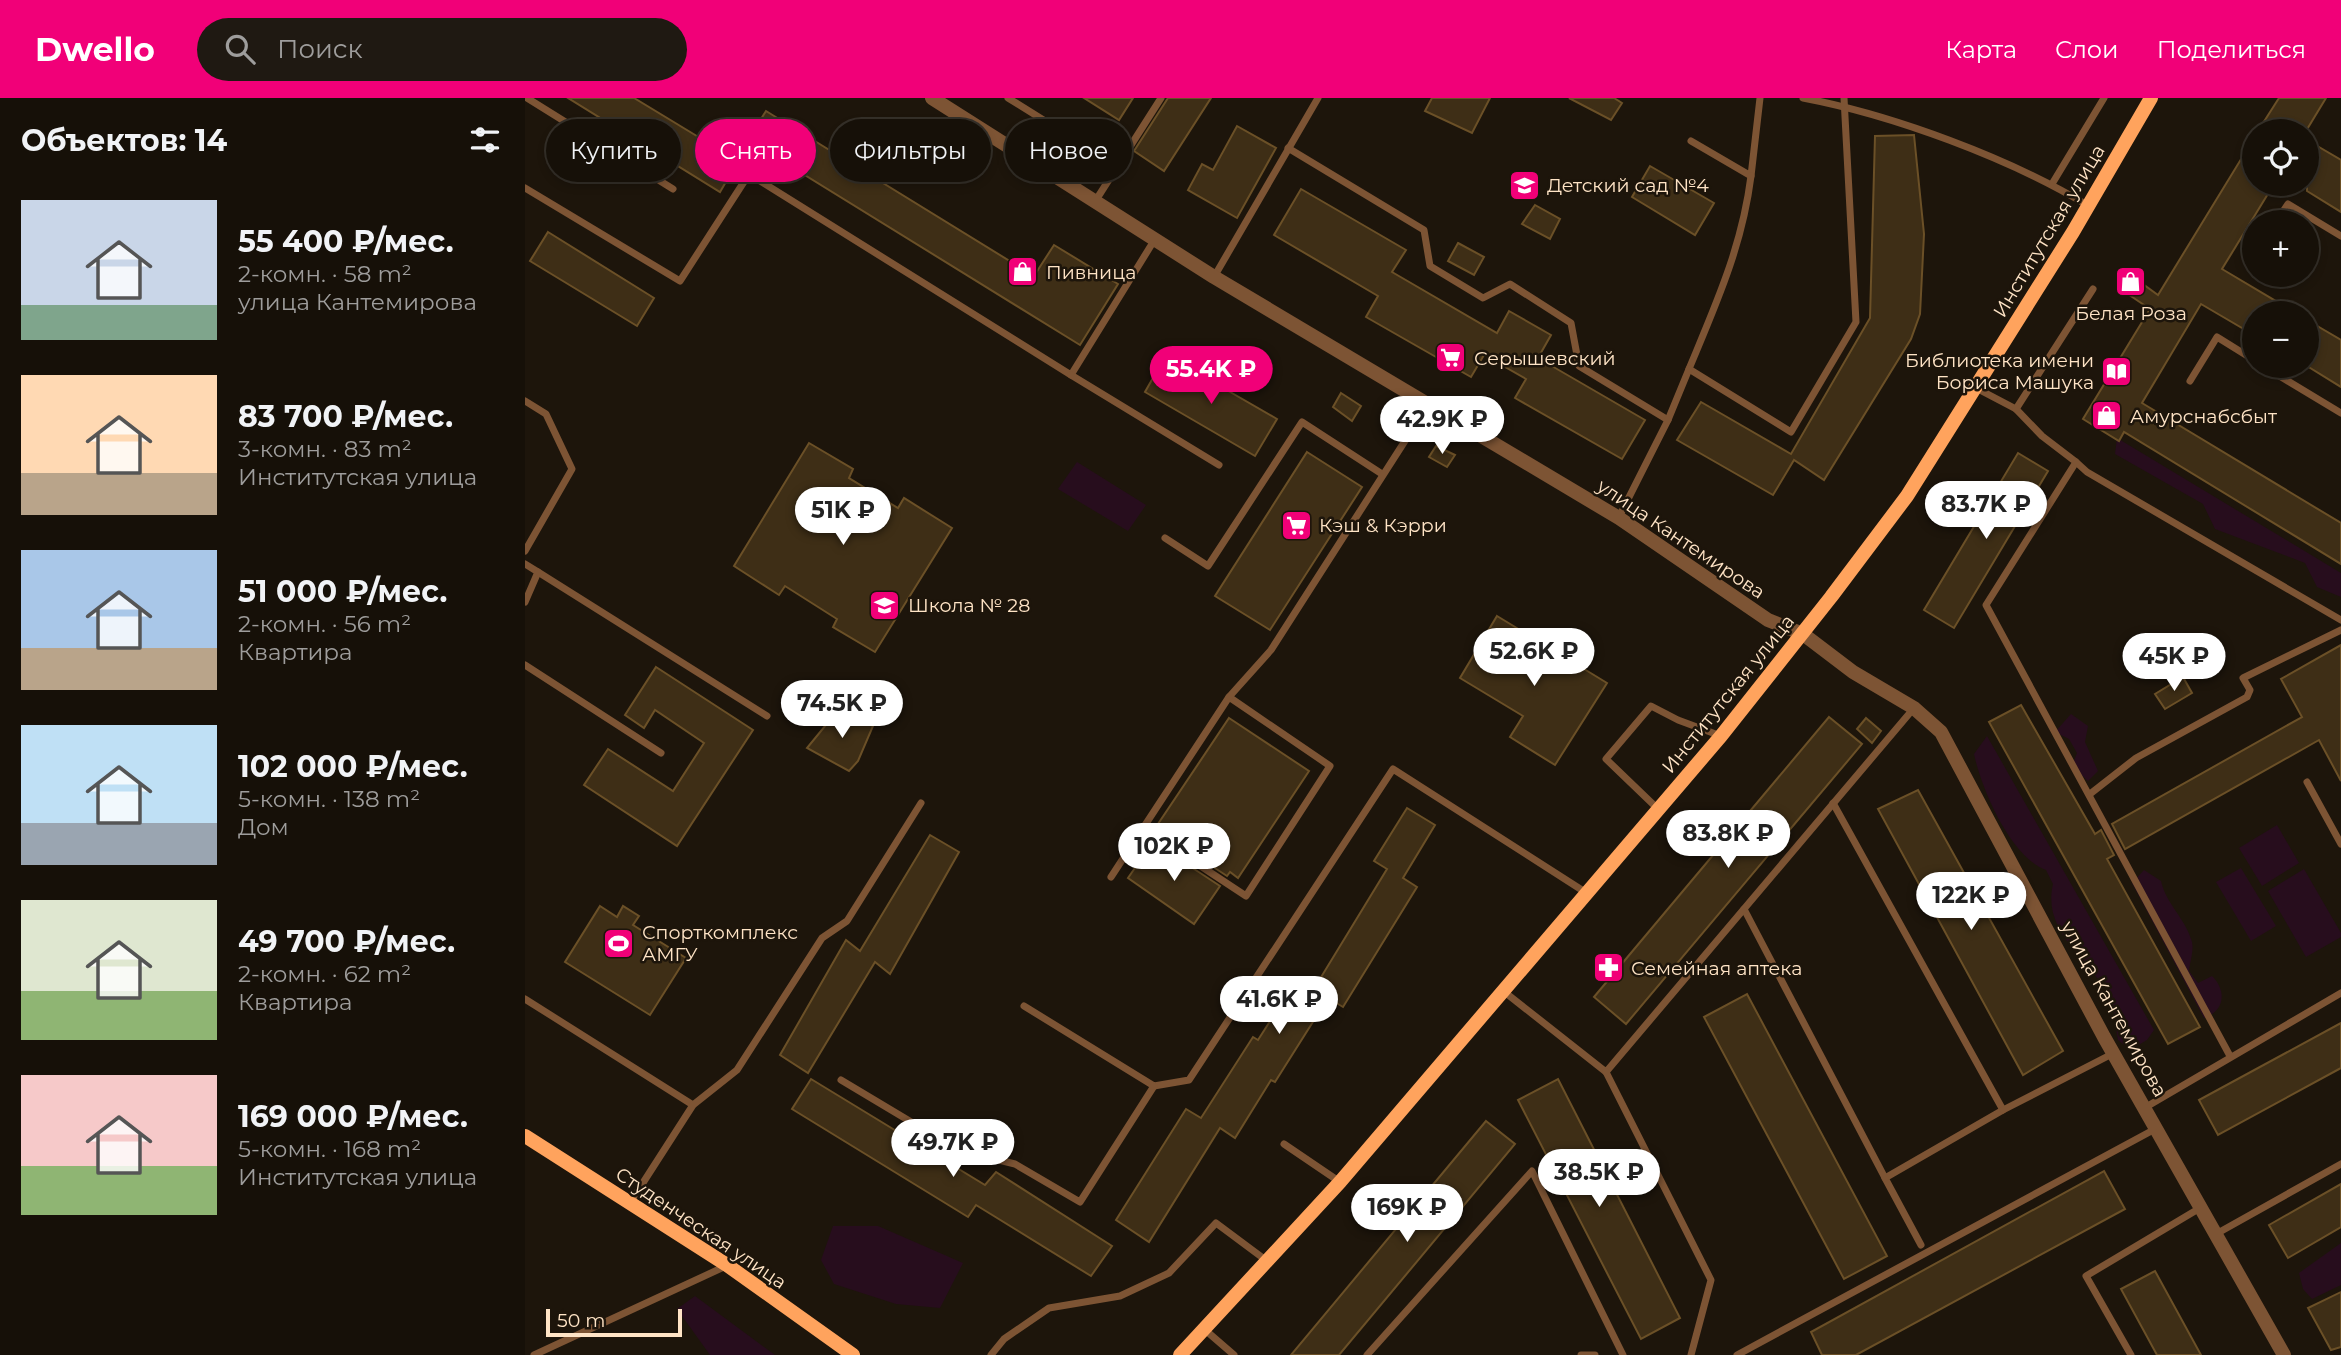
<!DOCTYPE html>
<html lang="ru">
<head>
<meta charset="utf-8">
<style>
  :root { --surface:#161008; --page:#1f1912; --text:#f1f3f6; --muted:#9e9d9c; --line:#353029; --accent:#f10078 }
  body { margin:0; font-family:Montserrat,sans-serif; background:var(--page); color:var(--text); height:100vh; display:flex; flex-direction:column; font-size:26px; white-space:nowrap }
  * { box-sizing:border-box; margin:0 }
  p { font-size:23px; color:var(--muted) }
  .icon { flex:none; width:38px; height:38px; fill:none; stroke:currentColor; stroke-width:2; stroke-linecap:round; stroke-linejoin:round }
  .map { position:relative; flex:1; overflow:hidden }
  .sheet { display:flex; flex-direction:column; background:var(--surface); width:525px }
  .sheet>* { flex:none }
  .guide { position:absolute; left:21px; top:21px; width:665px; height:63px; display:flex; gap:14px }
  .tools { position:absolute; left:1717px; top:21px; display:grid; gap:14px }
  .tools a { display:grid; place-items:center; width:77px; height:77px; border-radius:50%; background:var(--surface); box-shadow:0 4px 10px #0003,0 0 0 2px var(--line); font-size:35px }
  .scale { position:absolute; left:21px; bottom:18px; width:136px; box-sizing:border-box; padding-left:7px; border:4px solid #ffe4c6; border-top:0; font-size:19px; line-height:24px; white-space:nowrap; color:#ffe4c6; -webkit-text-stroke:5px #1d150b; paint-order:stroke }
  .price { position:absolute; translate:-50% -60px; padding:0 16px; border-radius:24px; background:#fff; color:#222; font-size:23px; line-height:46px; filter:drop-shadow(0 2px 4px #0008) }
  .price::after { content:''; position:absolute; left:50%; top:42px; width:21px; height:16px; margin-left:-10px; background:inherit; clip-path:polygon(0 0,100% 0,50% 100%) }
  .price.on { background:var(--accent); color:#fff }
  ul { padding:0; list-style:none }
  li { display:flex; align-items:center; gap:21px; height:175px; padding:0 21px }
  li span { display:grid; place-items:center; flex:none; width:196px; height:140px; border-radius:0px; color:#555 }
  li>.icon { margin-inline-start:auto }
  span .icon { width:84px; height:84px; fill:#fffc; stroke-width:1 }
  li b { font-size:30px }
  h2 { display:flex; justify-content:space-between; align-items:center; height:84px; padding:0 21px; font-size:30px }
  .chip { padding:0 24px; border-radius:32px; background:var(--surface); box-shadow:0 4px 10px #0003,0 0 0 2px var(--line); font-size:24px; line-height:63px }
  .chip.on { background:var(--accent); color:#fff }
  header { display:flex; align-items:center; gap:42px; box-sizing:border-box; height:98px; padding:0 35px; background:var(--accent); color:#fff }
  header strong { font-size:33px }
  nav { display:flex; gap:38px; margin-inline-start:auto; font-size:24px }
  .search { width:490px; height:63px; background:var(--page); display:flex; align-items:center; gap:18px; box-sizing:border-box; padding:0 24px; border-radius:38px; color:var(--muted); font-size:26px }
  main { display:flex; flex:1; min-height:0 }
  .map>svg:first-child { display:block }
</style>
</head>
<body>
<header>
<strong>Dwello</strong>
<div class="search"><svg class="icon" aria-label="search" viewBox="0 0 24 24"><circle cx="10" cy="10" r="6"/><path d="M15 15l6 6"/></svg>Поиск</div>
<nav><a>Карта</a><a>Слои</a><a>Поделиться</a></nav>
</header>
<main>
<section class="sheet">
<h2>Объектов: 14<svg class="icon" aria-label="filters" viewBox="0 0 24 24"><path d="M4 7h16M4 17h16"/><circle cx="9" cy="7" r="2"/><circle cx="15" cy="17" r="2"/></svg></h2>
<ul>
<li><span style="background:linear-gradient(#c9d6e8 75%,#7fa58c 0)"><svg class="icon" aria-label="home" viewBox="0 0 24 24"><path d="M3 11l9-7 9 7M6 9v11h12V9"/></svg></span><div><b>55 400 ₽/мес.</b><p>2-комн. · 58 m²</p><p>улица Кантемирова</p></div></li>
<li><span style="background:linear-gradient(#ffd9b3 70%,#b9a48a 0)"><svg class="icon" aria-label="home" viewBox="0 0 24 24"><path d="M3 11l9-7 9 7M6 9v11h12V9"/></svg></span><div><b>83 700 ₽/мес.</b><p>3-комн. · 83 m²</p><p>Институтская улица</p></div></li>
<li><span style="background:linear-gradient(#a9c7e8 70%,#b9a48a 0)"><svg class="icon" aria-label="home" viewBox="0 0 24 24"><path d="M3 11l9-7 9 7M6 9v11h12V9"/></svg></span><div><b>51 000 ₽/мес.</b><p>2-комн. · 56 m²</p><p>Квартира</p></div></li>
<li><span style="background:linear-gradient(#bfe0f5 70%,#9aa5b1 0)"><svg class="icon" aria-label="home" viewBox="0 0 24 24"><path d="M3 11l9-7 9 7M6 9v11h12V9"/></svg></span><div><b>102 000 ₽/мес.</b><p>5-комн. · 138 m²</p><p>Дом</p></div></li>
<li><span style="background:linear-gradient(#dfe7d0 65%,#8fb573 0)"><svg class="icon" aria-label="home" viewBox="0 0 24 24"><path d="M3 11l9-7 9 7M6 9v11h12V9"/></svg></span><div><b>49 700 ₽/мес.</b><p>2-комн. · 62 m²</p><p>Квартира</p></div></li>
<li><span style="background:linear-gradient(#f6c9c9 65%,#8fb573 0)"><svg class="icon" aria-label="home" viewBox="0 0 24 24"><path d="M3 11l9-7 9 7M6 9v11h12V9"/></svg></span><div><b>169 000 ₽/мес.</b><p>5-комн. · 168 m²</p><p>Институтская улица</p></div></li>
</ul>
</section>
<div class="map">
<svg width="1816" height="1257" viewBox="0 0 1816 1257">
  <rect width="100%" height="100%" fill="#1d150b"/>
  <g fill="#270d1d">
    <path d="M 1592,340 L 1816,475 L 1816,499 L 1792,489 L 1780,465 L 1690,431 L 1678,406 L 1590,356 Z"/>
    <path d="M 552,364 L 621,407 L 603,433 L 533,391 Z"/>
    <path d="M 1546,616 L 1563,628 L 1560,644 L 1573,673 L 1563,683 L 1547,668 L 1552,655 L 1544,641 L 1530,634 Z"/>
    <path d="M 1462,638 L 1629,932 L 1622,942 L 1605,952 L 1593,942 C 1590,928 1590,906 1582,894 C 1561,859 1517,833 1528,786 L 1521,772 C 1486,760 1456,690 1449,656 Z"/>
    <path d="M 1752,727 L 1774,765 L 1737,788 L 1714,750 Z"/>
    <path d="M 1716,770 L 1751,828 L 1726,843 L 1691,784 Z"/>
    <path d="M 1779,771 L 1816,835 L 1816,839 L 1781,859 L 1743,793 Z"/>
    <path d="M 1619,772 L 1636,783 C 1641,806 1661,821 1667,844 C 1669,852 1665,864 1664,873 L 1673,885 L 1687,878 C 1702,893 1700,913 1679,920 L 1607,785 Z"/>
    <path d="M 308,1128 L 353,1128 L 438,1165 L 415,1210 L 371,1206 L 309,1186 L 296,1162 Z"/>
    <path d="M 1816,1145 L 1816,1187 L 1787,1201 L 1778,1191 L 1774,1175 Z"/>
    <path d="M 170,1198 L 250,1257 L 185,1257 L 152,1211 Z"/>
  </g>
  <g fill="#3e2e16" stroke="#6b5027" stroke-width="2">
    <path d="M 43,0 L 109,0 L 213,63 L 195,94 Z"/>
    <path d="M 559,0 L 608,0 L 594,22 Z"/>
    <path d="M 643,0 L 686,0 L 639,73 L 609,53 Z"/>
    <path d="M 907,0 L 965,0 L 947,35 L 900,13 Z"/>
    <path d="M 1044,0 L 1089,0 L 1097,5 L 1086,22 Z"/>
    <path d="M 1754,0 L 1801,0 L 1781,33 L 1733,33 Z"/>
    <path d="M 241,13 L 509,178 L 529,147 L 593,186 L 555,247 L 223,42 Z"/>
    <path d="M 712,28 L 751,50 L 712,120 L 663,92 L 677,66 L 688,72 Z"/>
    <path d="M 1389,37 L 1399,136 L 1395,216 L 1386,241 L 1299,382 L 1269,362 L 1248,397 L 1152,342 L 1176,304 L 1266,356 L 1345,220 L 1350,38 Z"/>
    <path d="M 1729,40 L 1729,86 L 1749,86 L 1697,171 L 1771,215 L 1729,215 L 1729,237 L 1676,206 L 1617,305 L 1816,425 L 1816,466 L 1599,334 L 1594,343 L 1558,321 L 1625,211 L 1594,190 L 1604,176 L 1633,197 Z"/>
    <path d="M 1782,42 L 1816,62 L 1816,114 L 1782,93 Z"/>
    <path d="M 1125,68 L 1189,105 L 1170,137 L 1107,99 Z"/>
    <path d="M 776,91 L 881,152 L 867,174 L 972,235 L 984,213 L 1026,237 L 1013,260 L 1120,322 L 1097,361 L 990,300 L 1001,281 L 959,257 L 946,279 L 841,219 L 853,198 L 749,137 Z"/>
    <path d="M 1010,107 L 1035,121 L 1025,141 L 997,126 Z"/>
    <path d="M 23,134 L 129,200 L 112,228 L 5,163 Z"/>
    <path d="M 933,145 L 959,159 L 949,177 L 923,163 Z"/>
    <path d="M 1782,222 L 1816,242 L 1816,289 L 1782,268 Z"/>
    <path d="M 641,257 L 752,321 L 730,358 L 620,294 Z"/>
    <path d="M 816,295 L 836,308 L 827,323 L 808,309 Z"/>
    <path d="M 284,345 L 328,371 L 324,380 L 373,410 L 379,400 L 427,430 L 350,554 L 308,529 L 312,521 L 260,488 L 254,497 L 209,468 Z"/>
    <path d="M 911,348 L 930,357 L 922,369 L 904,359 Z"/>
    <path d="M 782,354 L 837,389 L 745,532 L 690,498 Z"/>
    <path d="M 1493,355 L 1523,373 L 1429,530 L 1399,512 Z"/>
    <path d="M 972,518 L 1082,585 L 1030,667 L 985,639 L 998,618 L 935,580 Z"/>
    <path d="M 1816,547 L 1816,683 L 1794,642 L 1600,751 L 1587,726 L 1777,619 L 1756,581 Z"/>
    <path d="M 131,569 L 228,632 L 152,748 L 59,687 L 83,651 L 148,693 L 179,645 L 130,612 L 119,630 L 100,617 Z"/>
    <path d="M 1658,579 L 1667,595 L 1640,611 L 1630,596 Z"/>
    <path d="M 1496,607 L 1570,736 L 1576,732 L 1589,757 L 1582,761 L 1675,929 L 1643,946 L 1464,624 Z"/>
    <path d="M 314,611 L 348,628 L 333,663 L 324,673 L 282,650 Z"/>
    <path d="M 1304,619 L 1337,646 L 1101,926 L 1069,899 Z"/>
    <path d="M 704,620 L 784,673 L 713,780 L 705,774 L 702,778 L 635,734 L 638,729 L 633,726 Z"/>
    <path d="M 1341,620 L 1356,633 L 1347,645 L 1332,631 Z"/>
    <path d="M 1393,692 L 1538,953 L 1498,977 L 1353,711 Z"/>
    <path d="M 882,710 L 910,727 L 878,780 L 892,789 L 818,909 L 803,900 L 750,984 L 746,982 L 710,1040 L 695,1030 L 624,1144 L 591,1122 L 661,1011 L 676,1020 L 728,939 L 733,942 L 770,884 L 787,894 L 862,771 L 849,763 Z"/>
    <path d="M 405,737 L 434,754 L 365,876 L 350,864 L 283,975 L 255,957 L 321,842 L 335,853 Z"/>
    <path d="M 628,744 L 695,788 L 669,826 L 603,780 Z"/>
    <path d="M 75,808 L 92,819 L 98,808 L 114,818 L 108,827 L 161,860 L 125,917 L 40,864 Z"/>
    <path d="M 1222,896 L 1362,1158 L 1319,1181 L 1179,919 Z"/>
    <path d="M 1816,925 L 1816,970 L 1693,1037 L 1674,1002 Z"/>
    <path d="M 286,981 L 460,1087 L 471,1074 L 587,1148 L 566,1178 L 451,1107 L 443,1119 L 267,1011 Z"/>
    <path d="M 1033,981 L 1155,1220 L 1116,1241 L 993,1002 Z"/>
    <path d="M 961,1023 L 990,1046 L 814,1257 L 766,1257 Z"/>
    <path d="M 1579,1073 L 1600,1111 L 1331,1257 L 1297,1257 L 1286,1234 Z"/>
    <path d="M 1816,1086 L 1816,1129 L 1763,1160 L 1744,1127 Z"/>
    <path d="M 1630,1173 L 1676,1257 L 1632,1257 L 1596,1191 Z"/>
    <path d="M 1816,1194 L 1816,1249 L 1806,1252 L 1783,1210 Z"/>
  </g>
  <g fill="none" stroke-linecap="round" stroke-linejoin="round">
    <g stroke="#7d5434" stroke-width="7">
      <path d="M 2,0 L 148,91"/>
      <path d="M 483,0 L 592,68"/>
      <path d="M 1278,0 C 1368,17 1484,60 1562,107"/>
      <path d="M 1166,43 L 1226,78 L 1235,0"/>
      <path d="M 763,50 L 899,132 L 905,168 L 958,200 L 985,186 L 1046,225 L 1054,268 L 1143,322"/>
      <path d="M 1226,78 C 1217,149 1191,206 1164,271 L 1266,334 L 1331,224 L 1319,0"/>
      <path d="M 1527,86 L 1579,0"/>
      <path d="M 0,90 L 155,183 L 224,76 L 546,277 L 630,141"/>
      <path d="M 571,102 L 636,0"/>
      <path d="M 1751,124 L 1763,106 L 1816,138"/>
      <path d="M 689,179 L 793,0"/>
      <path d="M 1738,268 L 1816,315"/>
      <path d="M 546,277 L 694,367"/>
      <path d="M 1665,283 L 1692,239 L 1729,262"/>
      <path d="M 1451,290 L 1491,311 L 1517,338 L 1551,364 L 1461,507 L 1705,958"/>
      <path d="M 0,303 L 21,316 L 47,371 L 0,453"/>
      <path d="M 1491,311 L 1568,191"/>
      <path d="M 1551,364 L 1562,374 L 1816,522"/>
      <path d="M 1094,419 L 1143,322 L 1164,271"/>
      <path d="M 640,440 L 683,468 L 777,324 L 857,376"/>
      <path d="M 0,466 L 13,474 L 0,504"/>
      <path d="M 13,474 L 242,618"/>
      <path d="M 0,567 L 136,655"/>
      <path d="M 1782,684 L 1816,746"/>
      <path d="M 1565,696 L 1611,660 L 1722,599 L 1725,592 L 1718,580 L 1816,532"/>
      <path d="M 1308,705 L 1478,1012 L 1360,1080 L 1396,1147"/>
      <path d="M 1133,711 L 1081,661 L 1126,608 L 1153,622 L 1196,638"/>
      <path d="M 618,730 L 721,798 L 805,668 L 704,599"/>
      <path d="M 586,779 L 704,599 L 746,552 L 903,307"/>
      <path d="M 1219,811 L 1360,1080"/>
      <path d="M 977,892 L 1081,974 L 1389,610"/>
      <path d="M 0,901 L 168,1007"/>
      <path d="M 499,908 L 629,988 L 664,982 L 868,671 L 1060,794"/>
      <path d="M 1081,974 L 1186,1182 L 1166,1257"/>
      <path d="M 316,982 L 433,1052 L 490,1066 L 555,1104 L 629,988"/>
      <path d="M 1621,1009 L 1816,895"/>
      <path d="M 1478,1012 L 1589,955"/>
      <path d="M 759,1046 L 815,1084"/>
      <path d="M 105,1105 L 168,1007 L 212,972 L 297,840 L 322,823 L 396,705"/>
      <path d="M 1691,1136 L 1816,1066"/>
      <path d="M 679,1231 L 709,1257"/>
      <path d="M 9,1257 L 201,1168"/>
      <path d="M 466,1257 L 479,1241 L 524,1210 L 595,1198 L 644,1175 L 691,1125 L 742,1163"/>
      <path d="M 842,1257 L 1007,1073 L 1098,1257"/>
      <path d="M 1056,1257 L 1070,1257"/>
      <path d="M 1212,1257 L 1632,1030"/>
      <path d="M 1606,1257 L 1561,1178 L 1675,1110"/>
    </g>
    <path stroke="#7d5434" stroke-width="14" d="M 407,0 L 689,179 L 1094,420 L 1243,522 L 1278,536 L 1328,574 L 1389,610 L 1416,634 L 1579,939 L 1759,1257"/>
    <g stroke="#ffa35d" stroke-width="14">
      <path d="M 0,1038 L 202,1167 L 328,1257"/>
      <path d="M 655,1257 L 815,1084 L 1196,638 L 1306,499 L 1382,398 L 1548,134 L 1626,0"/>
    </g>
  </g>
  <defs>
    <symbol id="school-square" viewBox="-11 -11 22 22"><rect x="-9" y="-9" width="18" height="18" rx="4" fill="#f10078" stroke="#1d150b"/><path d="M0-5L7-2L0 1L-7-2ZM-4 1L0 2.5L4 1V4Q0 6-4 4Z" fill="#fff"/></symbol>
    <symbol id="shop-square" viewBox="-11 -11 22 22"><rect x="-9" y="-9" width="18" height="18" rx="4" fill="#f10078" stroke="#1d150b"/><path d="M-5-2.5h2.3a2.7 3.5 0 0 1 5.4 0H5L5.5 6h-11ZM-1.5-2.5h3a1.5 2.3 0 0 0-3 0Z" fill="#fff"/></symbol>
    <symbol id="supermarket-square" viewBox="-11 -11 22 22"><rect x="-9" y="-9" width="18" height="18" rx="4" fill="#f10078" stroke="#1d150b"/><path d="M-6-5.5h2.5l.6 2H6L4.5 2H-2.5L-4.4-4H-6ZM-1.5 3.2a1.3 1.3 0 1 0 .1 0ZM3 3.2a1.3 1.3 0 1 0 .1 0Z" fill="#fff"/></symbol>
    <symbol id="library-square" viewBox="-11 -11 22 22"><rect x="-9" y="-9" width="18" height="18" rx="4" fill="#f10078" stroke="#1d150b"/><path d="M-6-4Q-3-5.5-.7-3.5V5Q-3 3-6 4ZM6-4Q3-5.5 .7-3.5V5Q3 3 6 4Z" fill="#fff"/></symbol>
    <symbol id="stadium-square" viewBox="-11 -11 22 22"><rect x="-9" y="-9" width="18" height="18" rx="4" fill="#f10078" stroke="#1d150b"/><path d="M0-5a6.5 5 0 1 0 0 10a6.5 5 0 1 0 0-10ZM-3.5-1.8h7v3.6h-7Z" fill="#fff"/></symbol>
    <symbol id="pharmacy-square" viewBox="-11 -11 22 22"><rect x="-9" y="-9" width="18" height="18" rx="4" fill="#f10078" stroke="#1d150b"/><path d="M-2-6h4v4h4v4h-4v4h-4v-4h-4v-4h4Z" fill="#fff"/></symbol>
  </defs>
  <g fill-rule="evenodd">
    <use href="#school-square" x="982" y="70" width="35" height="35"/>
    <use href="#shop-square" x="480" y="156" width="35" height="35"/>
    <use href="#shop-square" x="1588" y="166" width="35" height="35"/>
    <use href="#supermarket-square" x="908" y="242" width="35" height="35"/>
    <use href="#library-square" x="1574" y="256" width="35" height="35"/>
    <use href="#shop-square" x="1564" y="300" width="35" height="35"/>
    <use href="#supermarket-square" x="754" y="410" width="35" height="35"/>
    <use href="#school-square" x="342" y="490" width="35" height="35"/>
    <use href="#stadium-square" x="76" y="828" width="35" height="35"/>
    <use href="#pharmacy-square" x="1066" y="852" width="35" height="35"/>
  </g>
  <g text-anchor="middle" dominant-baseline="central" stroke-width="5" stroke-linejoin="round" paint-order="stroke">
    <g font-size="19" fill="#ffe4c6" stroke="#1d150b" text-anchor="start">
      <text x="1022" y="87">Детский сад №4</text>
      <text x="521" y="174">Пивница</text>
      <text x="1606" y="215" text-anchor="middle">Белая Роза</text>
      <text x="949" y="260">Серышевский</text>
      <text x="1569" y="262" text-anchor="end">Библиотека имени<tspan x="1569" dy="22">Бориса Машука</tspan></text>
      <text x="1605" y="318">Амурснабсбыт</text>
      <text x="794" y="427">Кэш &amp; Кэрри</text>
      <text x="383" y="507">Школа № 28</text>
      <text x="117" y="834">Спорткомплекс<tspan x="117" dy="22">АМГУ</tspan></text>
      <text x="1106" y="870">Семейная аптека</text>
    </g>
    <g font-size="19" fill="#ffe4c6" stroke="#1d150b">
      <text transform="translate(1524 133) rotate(-59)">Институтская улица</text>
      <text transform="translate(1156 441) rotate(34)">улица Кантемирова</text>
      <text transform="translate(1203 596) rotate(-51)">Институтская улица</text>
      <text transform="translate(1589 911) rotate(61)">улица Кантемирова</text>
      <text transform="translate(176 1130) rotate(34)">Студенческая улица</text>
    </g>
  </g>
</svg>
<div class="tools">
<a><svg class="icon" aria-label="locate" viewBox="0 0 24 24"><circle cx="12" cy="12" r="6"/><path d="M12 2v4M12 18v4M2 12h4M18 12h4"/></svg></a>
<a>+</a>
<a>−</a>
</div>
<div class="scale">50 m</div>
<b class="price on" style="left:686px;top:308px">55.4K ₽</b>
<b class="price" style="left:917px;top:358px">42.9K ₽</b>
<b class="price" style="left:1461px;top:443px">83.7K ₽</b>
<b class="price" style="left:318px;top:449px">51K ₽</b>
<b class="price" style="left:1009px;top:590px">52.6K ₽</b>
<b class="price" style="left:1649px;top:595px">45K ₽</b>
<b class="price" style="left:317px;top:642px">74.5K ₽</b>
<b class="price" style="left:1203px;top:772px">83.8K ₽</b>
<b class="price" style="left:649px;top:785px">102K ₽</b>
<b class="price" style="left:1446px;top:834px">122K ₽</b>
<b class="price" style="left:754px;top:938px">41.6K ₽</b>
<b class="price" style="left:428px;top:1081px">49.7K ₽</b>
<b class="price" style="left:1074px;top:1111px">38.5K ₽</b>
<b class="price" style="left:882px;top:1146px">169K ₽</b>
<div class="guide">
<a class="chip">Купить</a>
<a class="chip on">Снять</a>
<a class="chip">Фильтры</a>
<a class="chip">Новое</a>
</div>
</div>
</main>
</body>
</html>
